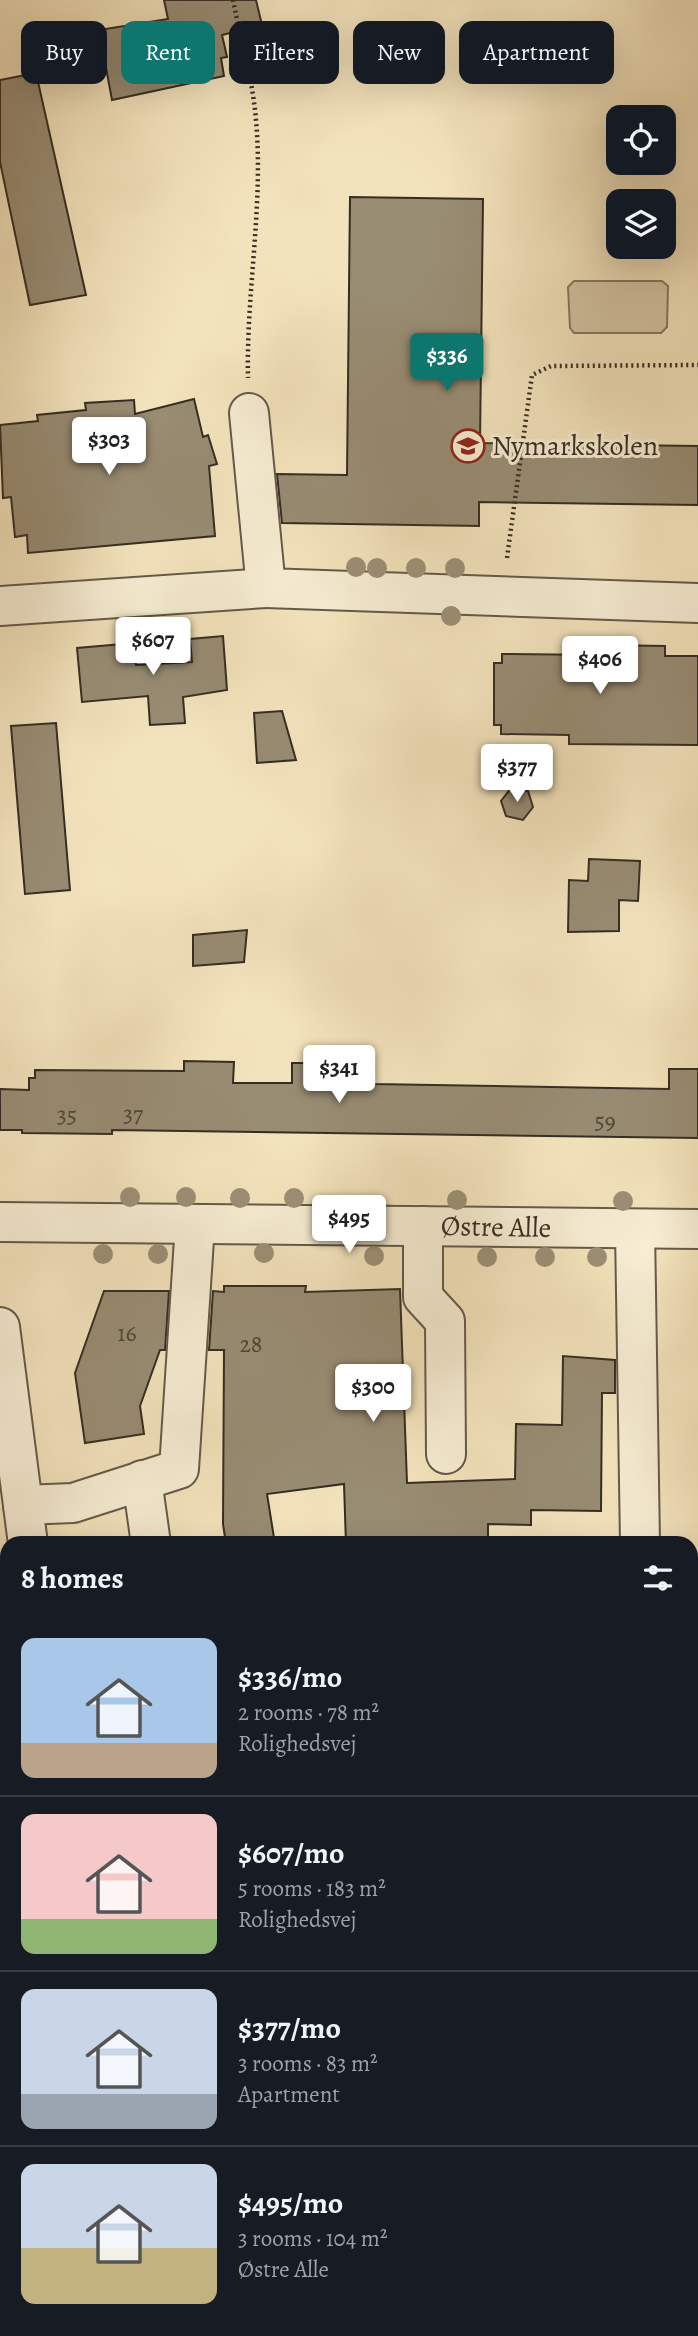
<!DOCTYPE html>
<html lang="en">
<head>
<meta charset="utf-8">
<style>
  :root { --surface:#171b24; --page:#242831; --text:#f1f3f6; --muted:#9ea1a6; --line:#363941; --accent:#0f766e }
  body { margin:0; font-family:Alegreya,serif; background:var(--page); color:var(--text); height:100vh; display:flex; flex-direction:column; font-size:26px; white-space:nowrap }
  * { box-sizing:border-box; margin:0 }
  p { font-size:23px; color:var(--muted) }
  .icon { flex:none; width:38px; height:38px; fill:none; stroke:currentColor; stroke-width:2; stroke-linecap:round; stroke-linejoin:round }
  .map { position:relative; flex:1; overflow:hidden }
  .panel { position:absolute; left:0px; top:1536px; width:698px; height:800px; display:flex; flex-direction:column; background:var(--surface); border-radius:21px 21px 0 0; box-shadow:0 7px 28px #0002 }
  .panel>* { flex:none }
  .top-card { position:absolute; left:21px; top:21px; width:656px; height:63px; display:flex; gap:14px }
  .buttons { position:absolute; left:606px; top:105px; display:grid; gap:14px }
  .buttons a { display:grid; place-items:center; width:70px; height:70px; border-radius:14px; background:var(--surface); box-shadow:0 7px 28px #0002; font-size:35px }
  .price { position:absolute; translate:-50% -60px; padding:0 16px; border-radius:7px; background:#fff; color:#222; font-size:23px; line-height:46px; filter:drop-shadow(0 2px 4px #0008) }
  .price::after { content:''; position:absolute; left:50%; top:42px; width:21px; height:16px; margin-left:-10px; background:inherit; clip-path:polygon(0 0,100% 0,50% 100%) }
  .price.active { background:var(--accent); color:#fff }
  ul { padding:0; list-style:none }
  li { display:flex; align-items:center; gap:21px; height:175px; padding:0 21px }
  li+li { border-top:2px solid var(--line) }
  li span { display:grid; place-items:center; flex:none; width:196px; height:140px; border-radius:14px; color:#555 }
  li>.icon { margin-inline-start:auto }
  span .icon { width:84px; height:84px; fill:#fffc; stroke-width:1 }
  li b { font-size:30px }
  h2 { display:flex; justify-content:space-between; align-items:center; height:84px; padding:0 21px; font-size:30px }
  .chip { padding:0 24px; border-radius:14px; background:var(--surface); box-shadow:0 7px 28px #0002; font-size:24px; line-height:63px }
  .chip.active { background:var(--accent); color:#fff }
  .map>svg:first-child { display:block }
</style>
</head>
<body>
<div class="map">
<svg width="698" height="2336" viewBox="0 0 698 2336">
  <rect width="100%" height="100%" fill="#f3e3bc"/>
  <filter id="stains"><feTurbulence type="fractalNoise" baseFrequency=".00286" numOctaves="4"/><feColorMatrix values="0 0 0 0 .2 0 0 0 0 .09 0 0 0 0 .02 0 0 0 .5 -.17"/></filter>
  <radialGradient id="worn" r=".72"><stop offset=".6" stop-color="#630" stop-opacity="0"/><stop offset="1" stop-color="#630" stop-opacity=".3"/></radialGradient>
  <path fill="#d3c4a2" stroke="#847862" stroke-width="2" d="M 574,281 L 662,281 L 668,286 L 667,327 L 661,333 L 574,333 L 570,328 L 568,287 Z"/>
  <g fill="#988c73" stroke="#352d23" stroke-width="2">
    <path d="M 164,0 L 256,0 L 262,25 L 222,35 L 227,57 L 221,58 L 224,76 L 112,100 L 99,30 L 168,19 Z"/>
    <path d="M 36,73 L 86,295 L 30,305 L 0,162 L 0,80 Z"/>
    <path d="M 350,197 L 483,199 L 480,443 L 698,446 L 698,505 L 479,502 L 479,526 L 282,523 L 277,474 L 347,475 Z"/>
    <path d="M 194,399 L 203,437 L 208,435 L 217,464 L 209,466 L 215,536 L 28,553 L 27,535 L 15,537 L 11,497 L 3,498 L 0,425 L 38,421 L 37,415 L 86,410 L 85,403 L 134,400 L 135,414 Z"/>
    <path d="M 223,636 L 227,690 L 183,697 L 185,723 L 150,725 L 148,696 L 82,702 L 77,648 L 134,643 L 136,665 L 192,662 L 190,639 Z"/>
    <path d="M 603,645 L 665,646 L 665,656 L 698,656 L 698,745 L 569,744 L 569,735 L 501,734 L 501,725 L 494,725 L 494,663 L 502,663 L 502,654 L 603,655 Z"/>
    <path d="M 282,711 L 296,760 L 257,763 L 254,713 Z"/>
    <path d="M 56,723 L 70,890 L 25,894 L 11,726 Z"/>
    <path d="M 511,788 L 528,791 L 533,807 L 523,820 L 506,816 L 501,801 Z"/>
    <path d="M 589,859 L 640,861 L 638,901 L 619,900 L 619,931 L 568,932 L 569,880 L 588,881 Z"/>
    <path d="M 247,930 L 244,962 L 193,966 L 193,935 Z"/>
    <path d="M 340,1059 L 373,1059 L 373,1084 L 669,1089 L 669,1069 L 698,1069 L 698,1138 L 112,1130 L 112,1134 L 22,1133 L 22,1130 L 0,1130 L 0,1089 L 29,1090 L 29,1078 L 35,1078 L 35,1070 L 184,1071 L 184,1061 L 234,1062 L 233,1083 L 292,1083 L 292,1063 L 339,1063 Z"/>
    <path d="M 224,1286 L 306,1286 L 305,1292 L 400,1289 L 407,1483 L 515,1479 L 516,1424 L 562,1425 L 563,1356 L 615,1360 L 615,1393 L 602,1393 L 601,1511 L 531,1510 L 531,1525 L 488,1524 L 488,1544 L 346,1544 L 344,1484 L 267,1494 L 275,1544 L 226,1544 L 223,1524 L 224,1350 L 209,1350 L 213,1291 L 224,1292 Z"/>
    <path d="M 104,1291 L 169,1291 L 165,1350 L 160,1350 L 140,1406 L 144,1434 L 85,1443 L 75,1373 Z"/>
  </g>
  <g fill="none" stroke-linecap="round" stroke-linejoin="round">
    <defs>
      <g id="minor">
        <path d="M 249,413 L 266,588 L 698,603"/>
        <path d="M 0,606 L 266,588"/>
        <path d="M 0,1222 L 698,1229"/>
        <path d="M 423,1226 L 423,1297 L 445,1321 L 446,1454"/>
        <path d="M 635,1229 L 640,1544"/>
        <path d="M 0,1327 L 28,1544"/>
        <path d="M 142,1480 L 151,1544"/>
        <path d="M 23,1505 L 73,1503 L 179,1469 L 195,1224"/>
        <path d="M 0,1674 L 7,1673"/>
        <path d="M 691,2026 L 698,2034"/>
        <path d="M 691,2145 L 698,2139"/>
        <path d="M 0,2256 L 7,2254"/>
        <path d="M 156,2329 L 157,2336"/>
        <path d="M 300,2336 L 309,2329"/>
        <path d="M 481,2336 L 489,2329"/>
      </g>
    </defs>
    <use href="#minor" stroke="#645a49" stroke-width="42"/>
    <g stroke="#352d23" stroke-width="4.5" stroke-dasharray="2 3.5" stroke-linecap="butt">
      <path d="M 233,0 C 240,36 251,74 255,110 C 265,199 246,289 248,378"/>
      <path d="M 507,558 L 532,375 L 551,366 L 698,365"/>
    </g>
    <use href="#minor" stroke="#f7edd3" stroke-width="38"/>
  </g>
  <g fill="#9c8f76">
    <circle cx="356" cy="567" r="10"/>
    <circle cx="377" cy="568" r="10"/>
    <circle cx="416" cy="568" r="10"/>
    <circle cx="455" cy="568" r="10"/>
    <circle cx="451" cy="616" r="10"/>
    <circle cx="130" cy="1197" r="10"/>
    <circle cx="186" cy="1197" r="10"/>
    <circle cx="240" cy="1198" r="10"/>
    <circle cx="294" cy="1198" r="10"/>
    <circle cx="457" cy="1200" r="10"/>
    <circle cx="623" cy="1201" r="10"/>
    <circle cx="264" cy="1253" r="10"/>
    <circle cx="103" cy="1254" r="10"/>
    <circle cx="158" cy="1254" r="10"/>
    <circle cx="374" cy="1256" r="10"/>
    <circle cx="487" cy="1257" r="10"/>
    <circle cx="545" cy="1257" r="10"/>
    <circle cx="597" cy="1257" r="10"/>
  </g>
  <defs>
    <symbol id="school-ring" viewBox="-11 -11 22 22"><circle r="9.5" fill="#f7edd3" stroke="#8f2418" stroke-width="1.5"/><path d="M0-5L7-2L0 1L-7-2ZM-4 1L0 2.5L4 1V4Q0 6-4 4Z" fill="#8f2418"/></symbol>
  </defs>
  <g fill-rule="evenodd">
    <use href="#school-ring" x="449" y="427" width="38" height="38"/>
  </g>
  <g text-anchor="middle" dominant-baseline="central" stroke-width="6" stroke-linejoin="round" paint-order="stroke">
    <g font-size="24" fill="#4e4537">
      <text x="133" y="1114">37</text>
      <text x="67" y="1115">35</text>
      <text x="605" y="1121">59</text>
      <text x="127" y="1333">16</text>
      <text x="251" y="1344">28</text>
    </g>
    <g font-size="28" fill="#352d23" stroke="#f7edd3" text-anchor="start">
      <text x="492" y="446">Nymarkskolen</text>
    </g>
    <g font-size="28" fill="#352d23" stroke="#f7edd3">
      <text transform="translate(496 1227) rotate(1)">Østre Alle</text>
    </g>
  </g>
  <rect width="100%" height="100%" filter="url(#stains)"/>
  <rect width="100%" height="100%" fill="url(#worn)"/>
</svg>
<div class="buttons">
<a><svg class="icon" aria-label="locate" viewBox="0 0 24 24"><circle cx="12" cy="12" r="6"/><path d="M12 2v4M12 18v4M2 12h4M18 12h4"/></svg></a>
<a><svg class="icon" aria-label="layers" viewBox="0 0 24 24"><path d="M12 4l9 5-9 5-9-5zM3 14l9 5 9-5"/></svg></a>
</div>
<b class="price active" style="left:447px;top:393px">$336</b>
<b class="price" style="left:109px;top:477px">$303</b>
<b class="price" style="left:153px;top:677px">$607</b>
<b class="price" style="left:600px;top:696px">$406</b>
<b class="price" style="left:517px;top:804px">$377</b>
<b class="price" style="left:339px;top:1105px">$341</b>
<b class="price" style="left:349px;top:1255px">$495</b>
<b class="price" style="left:373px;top:1424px">$300</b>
<div class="top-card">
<a class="chip">Buy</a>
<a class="chip active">Rent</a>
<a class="chip">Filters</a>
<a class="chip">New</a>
<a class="chip">Apartment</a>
</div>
<section class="panel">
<h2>8 homes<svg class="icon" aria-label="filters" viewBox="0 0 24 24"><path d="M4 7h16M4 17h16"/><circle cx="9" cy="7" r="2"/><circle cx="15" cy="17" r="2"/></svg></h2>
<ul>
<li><span style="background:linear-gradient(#a9c7e8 75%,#b9a48a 0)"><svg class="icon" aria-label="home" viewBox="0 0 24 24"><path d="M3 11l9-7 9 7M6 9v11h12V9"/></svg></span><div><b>$336/mo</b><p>2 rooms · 78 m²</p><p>Rolighedsvej</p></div></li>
<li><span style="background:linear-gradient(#f6c9c9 75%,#8fb573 0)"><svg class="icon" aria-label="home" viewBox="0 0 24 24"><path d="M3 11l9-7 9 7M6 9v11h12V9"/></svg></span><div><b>$607/mo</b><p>5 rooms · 183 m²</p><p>Rolighedsvej</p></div></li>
<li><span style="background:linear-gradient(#c9d6e8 75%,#9aa5b1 0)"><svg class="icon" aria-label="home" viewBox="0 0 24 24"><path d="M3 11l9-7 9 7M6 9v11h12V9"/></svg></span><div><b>$377/mo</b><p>3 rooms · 83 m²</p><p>Apartment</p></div></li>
<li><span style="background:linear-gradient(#c9d6e8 60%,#c2b280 0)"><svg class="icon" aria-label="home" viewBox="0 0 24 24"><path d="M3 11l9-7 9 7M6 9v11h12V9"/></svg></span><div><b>$495/mo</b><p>3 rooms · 104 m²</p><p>Østre Alle</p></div></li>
</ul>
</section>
</div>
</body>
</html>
